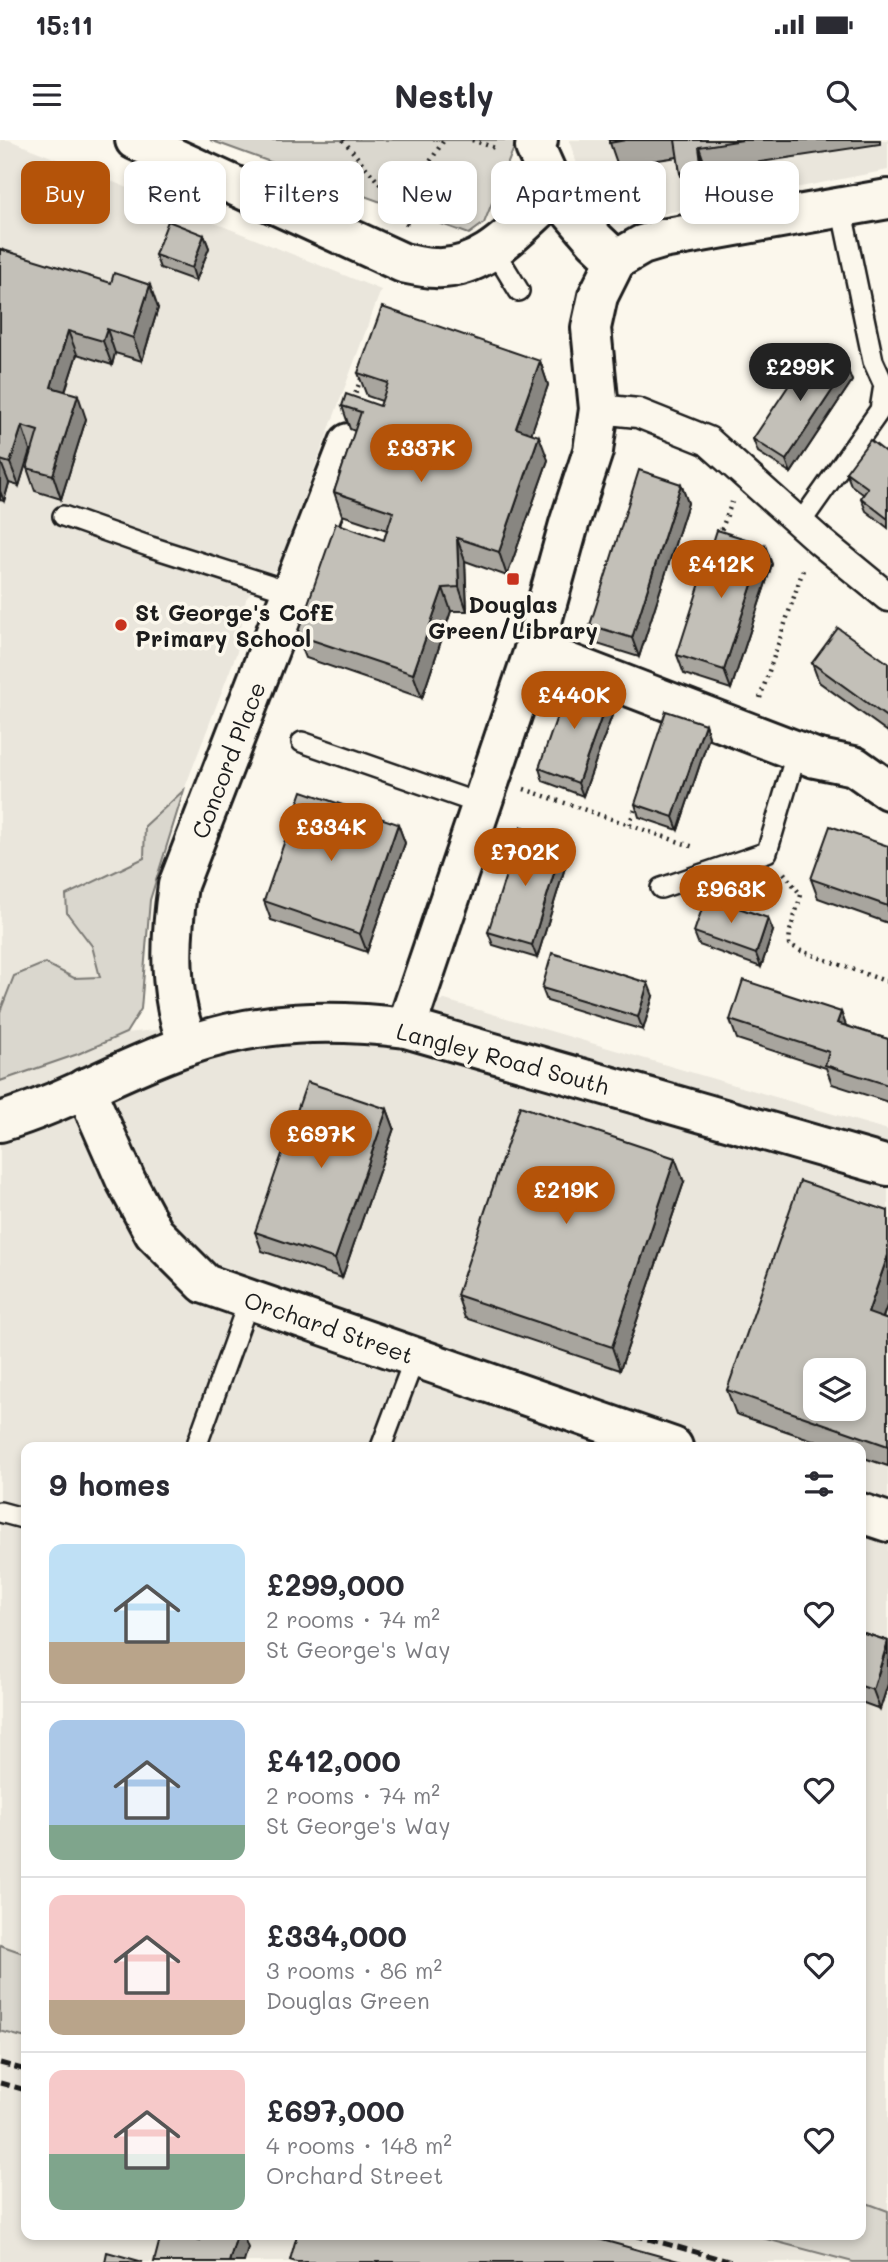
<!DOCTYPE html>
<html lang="en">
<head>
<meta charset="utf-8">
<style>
  :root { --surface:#fff; --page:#f7f7f7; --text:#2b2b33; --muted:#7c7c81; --line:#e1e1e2; --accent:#b45309 }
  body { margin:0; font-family:Mali,sans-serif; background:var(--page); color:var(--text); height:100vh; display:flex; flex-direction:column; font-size:26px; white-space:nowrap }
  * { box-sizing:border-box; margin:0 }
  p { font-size:23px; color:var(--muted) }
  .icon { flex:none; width:38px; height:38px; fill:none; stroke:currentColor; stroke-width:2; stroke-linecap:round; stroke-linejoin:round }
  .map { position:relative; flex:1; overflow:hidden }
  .panel { position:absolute; left:21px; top:1302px; width:845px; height:798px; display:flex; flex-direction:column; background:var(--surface); border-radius:14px; box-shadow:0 4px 10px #0003 }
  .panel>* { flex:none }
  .hud { position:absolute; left:21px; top:21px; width:847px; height:63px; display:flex; gap:14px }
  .tools { position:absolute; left:803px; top:1218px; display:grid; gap:14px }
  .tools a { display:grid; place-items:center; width:63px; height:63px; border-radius:14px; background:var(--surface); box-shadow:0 4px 10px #0003; font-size:35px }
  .price { position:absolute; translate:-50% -60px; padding:0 16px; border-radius:24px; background:var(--accent); color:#fff; font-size:23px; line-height:46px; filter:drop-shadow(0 2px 4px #0008) }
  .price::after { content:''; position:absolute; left:50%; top:42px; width:21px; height:16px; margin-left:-10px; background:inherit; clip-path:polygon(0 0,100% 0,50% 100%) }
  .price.active { background:#222; color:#fff }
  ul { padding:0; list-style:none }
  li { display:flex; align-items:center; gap:21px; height:175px; padding:0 28px }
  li+li { border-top:2px solid var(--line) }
  li span { display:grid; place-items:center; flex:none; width:196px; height:140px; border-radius:14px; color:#555 }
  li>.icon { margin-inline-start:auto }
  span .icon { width:84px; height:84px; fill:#fffc; stroke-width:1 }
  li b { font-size:30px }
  h2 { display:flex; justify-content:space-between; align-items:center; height:84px; padding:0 28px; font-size:30px }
  .tag { padding:0 24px; border-radius:14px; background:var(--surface); box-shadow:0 4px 10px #0003; font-size:24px; line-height:63px }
  .tag.active { background:var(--accent); color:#fff }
  .status { display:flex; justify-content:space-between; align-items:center; height:49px; padding:0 35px; background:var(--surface); direction:ltr }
  .status svg { height:19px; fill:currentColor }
  header { display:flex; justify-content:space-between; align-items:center; height:91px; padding:0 28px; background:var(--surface); font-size:32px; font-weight:700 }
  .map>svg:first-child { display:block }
</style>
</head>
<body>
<div class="status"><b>15:11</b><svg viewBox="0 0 49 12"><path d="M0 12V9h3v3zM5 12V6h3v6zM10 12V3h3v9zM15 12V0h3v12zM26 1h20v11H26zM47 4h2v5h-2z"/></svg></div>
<header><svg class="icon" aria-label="menu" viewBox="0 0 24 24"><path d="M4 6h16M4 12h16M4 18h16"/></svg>Nestly<svg class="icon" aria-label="search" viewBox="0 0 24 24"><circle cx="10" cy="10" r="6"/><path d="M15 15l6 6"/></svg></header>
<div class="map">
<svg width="888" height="2122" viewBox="0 0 888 2122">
  <rect width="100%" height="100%" fill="#fbf7ec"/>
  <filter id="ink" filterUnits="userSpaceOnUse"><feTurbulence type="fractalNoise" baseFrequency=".0143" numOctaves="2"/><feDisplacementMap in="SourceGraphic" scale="14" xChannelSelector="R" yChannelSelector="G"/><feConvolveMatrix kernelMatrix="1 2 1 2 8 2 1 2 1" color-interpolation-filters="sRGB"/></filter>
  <g filter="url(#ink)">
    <g fill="#eae6dc" fill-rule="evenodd">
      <path d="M 0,0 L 9,0 L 381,150 L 277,429 L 263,437 L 246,459 L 237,512 L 184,650 L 150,760 L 141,869 L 126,893 L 445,860 L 888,990 L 888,2122 L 0,2122 ZM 816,1230 L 854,1230 L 854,1269 L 816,1269 ZM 26,1307 L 861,1307 L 861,2095 L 26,2095 Z"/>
      <path d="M 569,0 L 888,0 L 888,30 L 646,77 L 590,63 Z"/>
    </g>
    <g fill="#dad7ce" stroke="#7b7a75" stroke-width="2">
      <path d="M 210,0 L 517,0 L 484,83 L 469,94 Z"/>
      <path d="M 184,650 L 150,760 L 141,869 L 126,893 L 78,914 L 0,941 L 0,872 L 14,836 L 45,823 L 74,838 L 100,837 L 92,806 L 67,773 L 66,755 L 144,718 L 145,686 Z"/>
      <path d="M 0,1805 L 26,1814 L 26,1898 L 0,1891 Z"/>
      <path d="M 861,2061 L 888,2071 L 888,2122 L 853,2122 L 751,2095 L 861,2095 Z"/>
    </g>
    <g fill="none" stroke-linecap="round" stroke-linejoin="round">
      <defs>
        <g id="service">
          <path d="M 490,111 L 505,128 L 519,151"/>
          <path d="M 63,376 L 151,407 L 292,452"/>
          <path d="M 801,382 L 880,270 L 884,245 L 873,221 L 841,67"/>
          <path d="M 302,602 L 480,664"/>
          <path d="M 661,748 L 767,712 L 797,611"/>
          <path d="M 196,1307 L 249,1160"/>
          <path d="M 381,1307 L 415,1217"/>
          <path d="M 0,1372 L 26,1379"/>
        </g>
        <path id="pedestrian" d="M 599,269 L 638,273 L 708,301 L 821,402 L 888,457"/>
        <g id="minor">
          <path d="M 135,0 L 403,123 C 413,125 424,128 435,128 C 486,131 521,83 556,54"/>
          <path d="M 538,0 L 535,7 L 556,54 L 595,100 L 616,120"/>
          <path d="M 616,120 L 642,105 L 662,99 L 888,59"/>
          <path d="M 534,510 L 815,618 L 854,626 L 888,650"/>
          <path d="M 406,888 L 534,510 L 569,384 L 593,311 L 599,269 L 591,188 L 598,156 L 616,120"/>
          <path d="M 188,905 C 168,853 170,800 178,745 L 349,303"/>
          <path d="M 85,948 L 126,1041 L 154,1093 L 205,1144 L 673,1307"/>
          <path d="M 0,982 C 65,963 125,926 189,905 C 260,880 332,879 406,888 L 888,1026"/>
          <path d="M 861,1373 L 888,1382"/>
        </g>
      </defs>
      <use href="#service" stroke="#1c1c1c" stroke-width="24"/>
      <use href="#pedestrian" stroke="#1c1c1c" stroke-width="33"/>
      <use href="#minor" stroke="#1c1c1c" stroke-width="44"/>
      <g stroke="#1c1c1c" stroke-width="4.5" stroke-dasharray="2 5" stroke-linecap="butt">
        <path d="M 343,0 L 400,68 L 407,85"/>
        <path d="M 472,0 L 498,9"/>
        <path d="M 400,68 L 444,0"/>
        <path d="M 353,260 L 362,236"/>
        <path d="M 719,396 L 732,362"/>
        <path d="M 760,558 L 804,427"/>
        <path d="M 524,649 L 694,707"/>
        <path d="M 629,685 L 637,663"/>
        <path d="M 784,733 L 801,755 L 790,791 L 789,804 L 801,811 L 888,842"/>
      </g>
      <use href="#service" stroke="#fbf7ec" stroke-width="19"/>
      <use href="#pedestrian" stroke="#fbf7ec" stroke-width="28"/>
      <use href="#minor" stroke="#fbf7ec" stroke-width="38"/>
      <g stroke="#1c1c1c" stroke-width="5" stroke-dasharray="10 5" stroke-linecap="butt">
        <path d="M 0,1923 L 26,1930"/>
        <path d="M 0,1943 L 26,1950"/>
        <path d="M 634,2095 L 732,2122"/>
      </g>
    </g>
    <g fill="#a8a59e" stroke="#1c1c1c" stroke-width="2">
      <path d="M 609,0 L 880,0 L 880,4 L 707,30 L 711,53 L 689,56 L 680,33 L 678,17 L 618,26 Z"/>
      <path d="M 204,95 L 209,108 L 196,141 L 160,128 L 155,115 Z"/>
      <path d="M 0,109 L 158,168 L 142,221 L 115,213 L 112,225 L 77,214 L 65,251 L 86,279 L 61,359 L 35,351 L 27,328 L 32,310 L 30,310 L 19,346 L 9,343 L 4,361 L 0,360 Z"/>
      <path d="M 540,221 L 548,245 L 531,294 L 548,320 L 507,436 L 465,421 L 467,471 L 451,471 L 422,558 L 306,518 L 297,495 L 384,400 L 387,390 L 342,375 L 334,352 L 355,291 L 350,289 L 342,266 L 380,266 L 382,261 L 367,256 L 358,233 Z"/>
      <path d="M 847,228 L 852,241 L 791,333 L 758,312 L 753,299 Z"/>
      <path d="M 888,314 L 888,388 L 866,371 L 861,358 L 863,354 L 851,345 L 846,332 Z"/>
      <path d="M 681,344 L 688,363 L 639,517 L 597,504 L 590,485 Z"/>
      <path d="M 772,424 L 731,549 L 684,534 L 677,515 Z"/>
      <path d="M 812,523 L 888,523 L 888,592 L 819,542 Z"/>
      <path d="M 610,553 L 615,567 L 583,656 L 543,641 L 539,628 Z"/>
      <path d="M 705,584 L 709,597 L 678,690 L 639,677 L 635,664 Z"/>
      <path d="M 398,684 L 405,703 L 367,812 L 271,780 L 264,761 Z"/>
      <path d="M 888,706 L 888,783 L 818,758 L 811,739 Z"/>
      <path d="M 567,721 L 537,818 L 493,805 L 488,792 Z"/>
      <path d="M 773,791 L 761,827 L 699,805 L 694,792 Z"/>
      <path d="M 542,848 L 653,856 L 643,890 L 547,861 Z"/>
      <path d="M 841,872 L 846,886 L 888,899 L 888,962 L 832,944 L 826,928 L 737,899 L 730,880 Z"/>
      <path d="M 387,969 L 394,988 L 342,1138 L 262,1111 L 255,1092 Z"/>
      <path d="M 684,1042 L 620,1230 L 465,1178 L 457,1155 Z"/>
      <path d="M 888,1071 L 888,1163 L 883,1178 L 888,1180 L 888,1326 L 861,1317 L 861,1307 L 833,1307 L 736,1274 L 727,1250 Z"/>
      <path d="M 861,1492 L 888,1501 L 888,1544 L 880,1569 L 861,1562 Z"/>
    </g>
    <g fill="#888681" stroke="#1c1c1c" stroke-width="2">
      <path d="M 699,7 L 707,30 L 711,53 L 702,30 Z"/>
      <path d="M 204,95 L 209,108 L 196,141 L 192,128 Z"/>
      <path d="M 150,145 L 158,168 L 142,221 L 133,198 Z"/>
      <path d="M 107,189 L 115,213 L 112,225 L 103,201 Z"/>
      <path d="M 68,191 L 77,214 L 59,270 L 51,247 Z"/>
      <path d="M 540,221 L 548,245 L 525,312 L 516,288 Z"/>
      <path d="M 847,228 L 852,241 L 791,333 L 786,320 Z"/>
      <path d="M 78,255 L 86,279 L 61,359 L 53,335 Z"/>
      <path d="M 22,286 L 30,310 L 19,346 L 10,323 Z"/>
      <path d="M 539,296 L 548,320 L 507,436 L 499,412 Z"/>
      <path d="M 0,320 L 9,343 L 4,361 L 0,351 Z"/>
      <path d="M 681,344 L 688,363 L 639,517 L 632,498 Z"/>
      <path d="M 457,398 L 465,421 L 467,471 L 459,447 Z"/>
      <path d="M 765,405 L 772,424 L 731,549 L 724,530 Z"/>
      <path d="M 443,448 L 451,471 L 422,558 L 413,534 Z"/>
      <path d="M 610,553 L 615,567 L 583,656 L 578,643 Z"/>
      <path d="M 705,584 L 709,597 L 678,690 L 673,677 Z"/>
      <path d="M 398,684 L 405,703 L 367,812 L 360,794 Z"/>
      <path d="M 562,707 L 567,721 L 537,818 L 532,805 Z"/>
      <path d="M 768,778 L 773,791 L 761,827 L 756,814 Z"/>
      <path d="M 648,843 L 653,856 L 643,890 L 638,877 Z"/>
      <path d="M 841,872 L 848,891 L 837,883 Z"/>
      <path d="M 387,969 L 394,988 L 342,1138 L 335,1119 Z"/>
      <path d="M 675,1018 L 684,1042 L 620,1230 L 612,1207 Z"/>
      <path d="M 888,1115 L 888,1163 L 876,1196 L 868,1173 Z"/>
      <path d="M 888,1504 L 888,1544 L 880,1569 L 873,1550 Z"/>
      <path d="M 237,2095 L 243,2095 L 248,2108 L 244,2122 L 229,2122 Z"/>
    </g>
    <g fill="#c3c0b8" stroke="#1c1c1c" stroke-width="2" fill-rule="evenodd">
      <path d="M 609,0 L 626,0 L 609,3 Z"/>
      <path d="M 675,0 L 743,0 L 699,7 L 702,30 L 680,33 Z"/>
      <path d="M 168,81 L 204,95 L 192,128 L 155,115 Z"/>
      <path d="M 0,109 L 111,143 L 114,133 L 150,145 L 133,198 L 107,189 L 103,201 L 68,191 L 51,247 L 78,255 L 53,335 L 27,328 L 38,291 L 22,286 L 10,323 L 0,320 Z"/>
      <path d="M 382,167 L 540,221 L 516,288 L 539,296 L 499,412 L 457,398 L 459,447 L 443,448 L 413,534 L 297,495 L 336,383 L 384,400 L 393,372 L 334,352 L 361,272 L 342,266 L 346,254 L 380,266 L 388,243 L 358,233 Z"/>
      <path d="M 815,206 L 847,228 L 786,320 L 753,299 Z"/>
      <path d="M 870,300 L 888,314 L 888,379 L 861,358 L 868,348 L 846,332 Z"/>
      <path d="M 639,330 L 681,344 L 632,498 L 590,485 Z"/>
      <path d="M 717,390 L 765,405 L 724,530 L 677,515 Z"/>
      <path d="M 838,488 L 888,523 L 888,578 L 812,523 Z"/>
      <path d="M 570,539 L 610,553 L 578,643 L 539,628 Z"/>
      <path d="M 666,571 L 705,584 L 673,677 L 635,664 Z"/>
      <path d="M 302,651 L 398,684 L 360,794 L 264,761 Z"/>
      <path d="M 830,686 L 888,706 L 888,766 L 811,739 Z"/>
      <path d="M 521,687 L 562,707 L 532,805 L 488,792 Z"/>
      <path d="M 706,757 L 768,778 L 756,814 L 694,792 Z"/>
      <path d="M 552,813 L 648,843 L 638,877 L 542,848 Z"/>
      <path d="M 743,840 L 841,872 L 837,883 L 888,899 L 888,945 L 825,925 L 829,912 L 730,880 Z"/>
      <path d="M 307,942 L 387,969 L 335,1119 L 255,1092 Z"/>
      <path d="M 520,966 L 675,1018 L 612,1207 L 457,1155 Z"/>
      <path d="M 800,1041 L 888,1071 L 888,1115 L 868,1173 L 888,1180 L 888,1306 L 727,1250 ZM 816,1230 L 854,1230 L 854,1269 L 816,1269 Z"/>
      <path d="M 861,1492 L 888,1501 L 873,1550 L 861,1546 Z"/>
      <path d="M 161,2095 L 178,2095 L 200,2101 L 202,2095 L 237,2095 L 229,2122 L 154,2122 Z"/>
      <path d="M 297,2095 L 584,2095 L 682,2122 L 296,2122 L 290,2120 Z"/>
      <path d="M 107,2112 L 143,2122 L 105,2122 Z"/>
    </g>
  </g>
  <g fill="#c8321e" stroke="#fbf7ec" stroke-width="2.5">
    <rect x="506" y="432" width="14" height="14" rx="3.5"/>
    <circle cx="121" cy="485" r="7"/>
  </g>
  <g text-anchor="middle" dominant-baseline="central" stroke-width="7" stroke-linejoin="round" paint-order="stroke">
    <g font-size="23" font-weight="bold" fill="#1c1c1c" stroke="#fbf7ec">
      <text x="513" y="464">Douglas<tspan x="513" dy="26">Green/Library</tspan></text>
      <text x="135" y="472" text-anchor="start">St George's CofE<tspan x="135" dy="26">Primary School</tspan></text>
    </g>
    <g font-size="23" fill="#1c1c1c" stroke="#fbf7ec">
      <text transform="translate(228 620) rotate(-69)">Concord Place</text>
      <text transform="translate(503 918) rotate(15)">Langley Road South</text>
      <text transform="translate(329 1187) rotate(19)">Orchard Street</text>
    </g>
  </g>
</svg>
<div class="tools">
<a><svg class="icon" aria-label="layers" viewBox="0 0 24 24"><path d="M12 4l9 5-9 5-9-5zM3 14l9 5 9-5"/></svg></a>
</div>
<b class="price active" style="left:800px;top:263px">£299K</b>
<b class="price" style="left:421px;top:344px">£337K</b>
<b class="price" style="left:721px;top:460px">£412K</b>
<b class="price" style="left:574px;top:591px">£440K</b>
<b class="price" style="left:331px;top:723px">£334K</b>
<b class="price" style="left:525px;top:748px">£702K</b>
<b class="price" style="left:731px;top:785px">£963K</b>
<b class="price" style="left:321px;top:1030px">£697K</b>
<b class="price" style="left:566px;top:1086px">£219K</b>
<div class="hud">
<a class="tag active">Buy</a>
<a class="tag">Rent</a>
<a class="tag">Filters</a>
<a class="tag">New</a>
<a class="tag">Apartment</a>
<a class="tag">House</a>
</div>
<section class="panel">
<h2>9 homes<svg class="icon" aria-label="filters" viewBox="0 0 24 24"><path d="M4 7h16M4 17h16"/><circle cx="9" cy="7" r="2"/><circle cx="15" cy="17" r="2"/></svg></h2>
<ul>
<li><span style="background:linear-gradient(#bfe0f5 70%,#b9a48a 0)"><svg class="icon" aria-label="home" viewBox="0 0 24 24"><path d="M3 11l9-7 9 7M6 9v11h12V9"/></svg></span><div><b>£299,000</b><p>2 rooms · 74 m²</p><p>St George's Way</p></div><svg class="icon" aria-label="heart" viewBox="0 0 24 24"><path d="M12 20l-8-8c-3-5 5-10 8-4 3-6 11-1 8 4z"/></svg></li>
<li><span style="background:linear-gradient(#a9c7e8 75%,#7fa58c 0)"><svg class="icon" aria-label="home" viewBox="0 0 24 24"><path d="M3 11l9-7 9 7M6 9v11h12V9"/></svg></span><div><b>£412,000</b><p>2 rooms · 74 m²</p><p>St George's Way</p></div><svg class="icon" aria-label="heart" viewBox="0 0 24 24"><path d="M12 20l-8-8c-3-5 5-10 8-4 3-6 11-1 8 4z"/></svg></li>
<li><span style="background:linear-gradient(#f6c9c9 75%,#b9a48a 0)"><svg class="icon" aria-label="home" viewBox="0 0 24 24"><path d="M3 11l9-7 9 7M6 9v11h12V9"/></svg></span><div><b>£334,000</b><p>3 rooms · 86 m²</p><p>Douglas Green</p></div><svg class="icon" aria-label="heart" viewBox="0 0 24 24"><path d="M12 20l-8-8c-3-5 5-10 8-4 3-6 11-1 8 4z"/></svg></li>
<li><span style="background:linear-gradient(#f6c9c9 60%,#7fa58c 0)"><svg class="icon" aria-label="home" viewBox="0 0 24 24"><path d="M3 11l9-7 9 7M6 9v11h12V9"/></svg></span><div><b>£697,000</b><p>4 rooms · 148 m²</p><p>Orchard Street</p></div><svg class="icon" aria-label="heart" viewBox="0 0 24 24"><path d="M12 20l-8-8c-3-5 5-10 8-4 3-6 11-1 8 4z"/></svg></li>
</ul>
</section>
</div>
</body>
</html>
